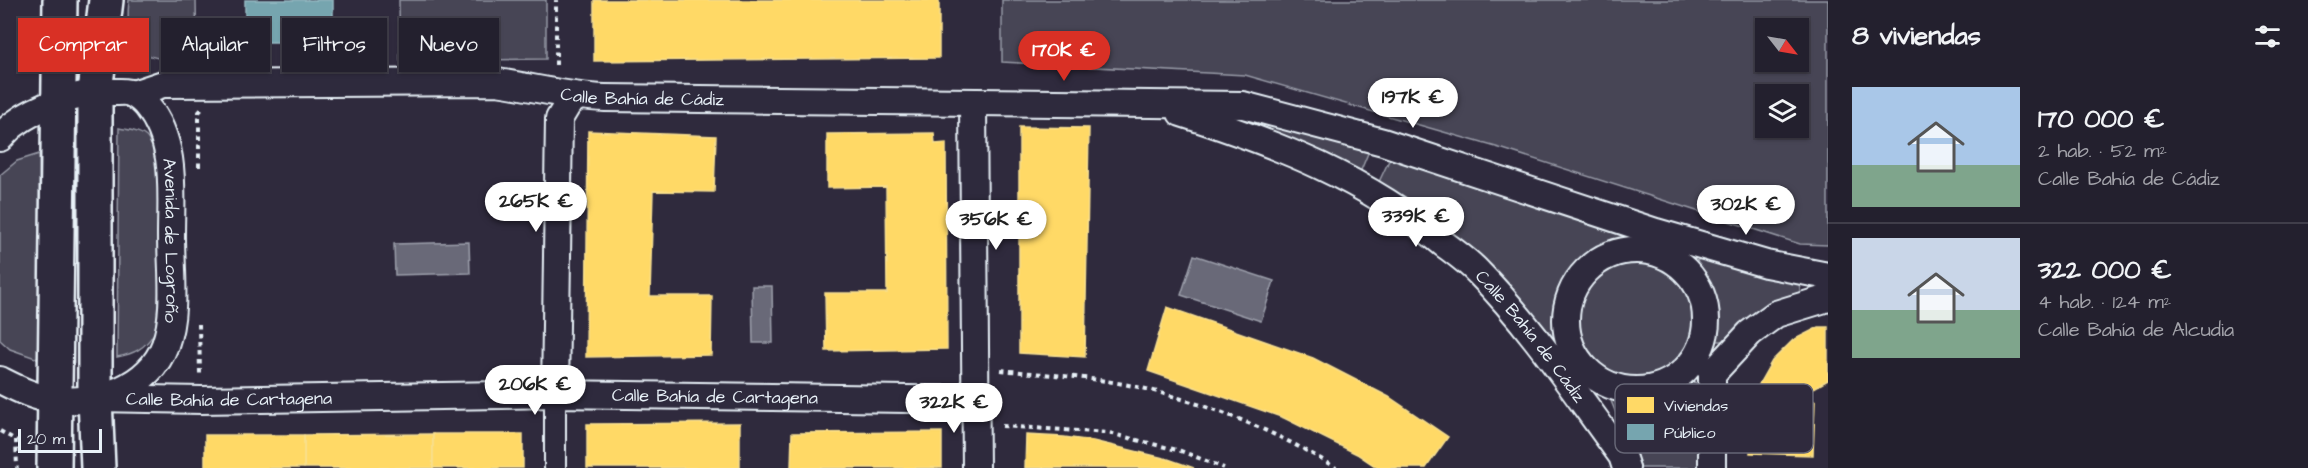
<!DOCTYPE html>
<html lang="es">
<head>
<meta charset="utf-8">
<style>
  :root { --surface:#23202e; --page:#2b2836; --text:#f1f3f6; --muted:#a3a3aa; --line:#403e4a; --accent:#d93025 }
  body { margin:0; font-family:"Architects Daughter",sans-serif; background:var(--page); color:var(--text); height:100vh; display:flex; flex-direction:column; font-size:22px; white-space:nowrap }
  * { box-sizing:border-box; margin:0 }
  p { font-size:20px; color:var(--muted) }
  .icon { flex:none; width:33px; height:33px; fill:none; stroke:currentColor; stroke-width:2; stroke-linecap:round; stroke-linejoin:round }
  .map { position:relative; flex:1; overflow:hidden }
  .sheet { display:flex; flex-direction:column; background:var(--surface); width:480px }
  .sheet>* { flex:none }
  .top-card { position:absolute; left:18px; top:18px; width:570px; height:54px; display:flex; gap:12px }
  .needle { width:39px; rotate:121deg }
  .tools { position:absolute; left:1755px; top:18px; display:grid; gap:12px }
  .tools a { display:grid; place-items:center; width:54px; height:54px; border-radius:0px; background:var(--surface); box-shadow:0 2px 4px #0004,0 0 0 2px var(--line); font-size:30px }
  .scale { position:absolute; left:18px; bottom:15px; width:84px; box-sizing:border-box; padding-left:6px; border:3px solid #e8f1f8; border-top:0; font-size:16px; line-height:21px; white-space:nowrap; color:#e8f1f8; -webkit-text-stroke:4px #2f2a3d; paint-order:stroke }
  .price { position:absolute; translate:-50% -51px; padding:0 14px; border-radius:21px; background:#fff; color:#222; font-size:20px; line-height:39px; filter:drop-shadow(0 2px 3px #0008) }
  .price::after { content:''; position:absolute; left:50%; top:36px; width:18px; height:14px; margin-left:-9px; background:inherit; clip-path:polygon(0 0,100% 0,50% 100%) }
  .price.on { background:var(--accent); color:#fff }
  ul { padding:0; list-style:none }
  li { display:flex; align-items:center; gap:18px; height:150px; padding:0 24px }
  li+li { border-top:2px solid var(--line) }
  li span { display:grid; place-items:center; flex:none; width:168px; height:120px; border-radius:0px; color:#555 }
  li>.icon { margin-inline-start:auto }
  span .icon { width:72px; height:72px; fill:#fffc; stroke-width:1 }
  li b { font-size:26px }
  h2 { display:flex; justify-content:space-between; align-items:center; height:72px; padding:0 24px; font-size:26px }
  .pill { padding:0 21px; border-radius:0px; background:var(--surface); box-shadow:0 2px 4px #0004,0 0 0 2px var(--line); font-size:21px; line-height:54px }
  .pill.on { background:var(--accent); color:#fff }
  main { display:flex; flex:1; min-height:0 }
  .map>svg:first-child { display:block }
</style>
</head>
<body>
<main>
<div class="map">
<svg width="1828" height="468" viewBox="0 0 1828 468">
  <rect width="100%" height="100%" fill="#2f2a3d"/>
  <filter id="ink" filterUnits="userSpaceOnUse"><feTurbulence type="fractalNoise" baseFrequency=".0167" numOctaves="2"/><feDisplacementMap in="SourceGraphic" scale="12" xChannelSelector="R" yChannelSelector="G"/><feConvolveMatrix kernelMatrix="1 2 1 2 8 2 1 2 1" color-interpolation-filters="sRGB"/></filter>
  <g filter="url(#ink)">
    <g fill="#464455" stroke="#979aa6" stroke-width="1.5" fill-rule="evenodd">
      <path d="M 129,0 L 196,0 L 197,60 C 147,60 123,59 129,0 Z"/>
      <path d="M 399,0 L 546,0 L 546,59 L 400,61 Z"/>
      <path d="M 1002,0 L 1828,0 L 1828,245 L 1800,244 L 1503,149 L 1245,75 L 1002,62 ZM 1766,28 L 1798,28 L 1798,62 L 1766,62 ZM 1766,94 L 1798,94 L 1798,128 L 1766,128 Z"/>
      <path d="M 1247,117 L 1371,146 L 1359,175 L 1244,122 Z"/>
      <path d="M 119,128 C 128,130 142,131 148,139 C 154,148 157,159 158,169 C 160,191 161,320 154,333 C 145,349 133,354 117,357 Z"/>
      <path d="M 1393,152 L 1629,233 L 1630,238 L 1627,243 C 1582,251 1552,290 1559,336 L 1557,340 L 1553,340 L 1377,186 Z"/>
      <path d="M 39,154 L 41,360 L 10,349 L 0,340 L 0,175 L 17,161 Z"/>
      <path d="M 1703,257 L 1799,279 L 1800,292 L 1778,302 L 1727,341 L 1716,341 L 1712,333 L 1713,305 L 1695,266 L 1697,261 Z"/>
      <circle cx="1636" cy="320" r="61"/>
      <path d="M 1688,379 L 1696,383 L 1698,388 L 1698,468 L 1639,468 L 1611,401 L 1613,397 C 1622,394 1629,397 1638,397 C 1657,396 1671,388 1688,379 Z"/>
    </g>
    <g fill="#696978" stroke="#9c9fab" stroke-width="1.5">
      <path d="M 469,242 L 470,273 L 395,275 L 394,244 Z"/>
      <path d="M 1194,255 L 1274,281 L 1261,321 L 1181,295 Z"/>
      <path d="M 752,286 L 772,286 L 773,343 L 753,343 Z"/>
    </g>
    <g fill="#ffd966" stroke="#f8e092" stroke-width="1.5">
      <path d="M 594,0 L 939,0 L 939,58 L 594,61 Z"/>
      <path d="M 1019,127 L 1089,128 L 1085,357 L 1019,353 Z"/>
      <path d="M 588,131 L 716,136 L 714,192 L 653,191 L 650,296 L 712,296 L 711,355 L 586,357 Z"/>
      <path d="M 934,133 L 935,144 L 946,143 L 947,349 L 826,351 L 825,293 L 887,293 L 886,187 L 827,188 L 827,134 Z"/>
      <path d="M 1167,307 L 1313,358 L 1389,397 L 1448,437 L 1426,468 L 1378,468 L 1357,454 L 1284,418 L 1148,371 Z"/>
      <path d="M 1819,327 L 1828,327 L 1828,380 L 1805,393 L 1804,400 L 1815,401 L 1813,455 L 1750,453 L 1750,420 L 1754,398 L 1760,382 L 1772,361 L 1793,340 Z"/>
      <path d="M 740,423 L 740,468 L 587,468 L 587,424 Z"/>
      <path d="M 942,432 L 942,468 L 791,468 L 792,433 Z"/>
      <path d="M 433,434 L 433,468 L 304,468 L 304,435 Z"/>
      <rect x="433" y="434" width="90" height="34"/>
      <rect x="205" y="435" width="99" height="33"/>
      <path d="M 1026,435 L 1064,437 L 1093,441 L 1168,459 L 1194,468 L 1025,468 Z"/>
    </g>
    <rect fill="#76a5af" stroke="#98bcc5" stroke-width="1.5" x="245" y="0" width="88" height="42"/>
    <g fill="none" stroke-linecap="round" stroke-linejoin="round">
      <defs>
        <path id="pedestrian" d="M 555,468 L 555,394"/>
        <g id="minor">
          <path id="s1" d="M 133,94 L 163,84 L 497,82 C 533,87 568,97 605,98 L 1243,105 L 1383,142 L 1656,232 L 1766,264 L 1828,276"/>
          <path d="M 973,103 L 976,468"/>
          <path id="s2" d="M 1181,113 C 1277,144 1366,178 1444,244 C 1456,253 1469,262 1479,273 C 1533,328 1576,394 1622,456 L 1626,468"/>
          <path id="s3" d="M 0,138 C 4,134 8,129 13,125 C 39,105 82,91 115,92 C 120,92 128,91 133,94 C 137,96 144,102 147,106 C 177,142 171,192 171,236 C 171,271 177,312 165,345 C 149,388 97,404 55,400 C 35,398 18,389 0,380"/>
          <circle cx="1636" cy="320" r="70"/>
          <path d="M 1712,374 L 1750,333 L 1776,314 L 1828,298"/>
          <path d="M 555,394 L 559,119 L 568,104 L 577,97"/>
          <path id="s4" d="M 95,398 L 201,400 L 555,394 L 975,400"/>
          <path d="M 1712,468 L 1712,374"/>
        </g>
        <g id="secondary">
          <path d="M 54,468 L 60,0"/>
          <path d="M 98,468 L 95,398 L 95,92 L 106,0"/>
        </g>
      </defs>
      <use href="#pedestrian" stroke="#e8f1f8" stroke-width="24"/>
      <use href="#minor" stroke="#e8f1f8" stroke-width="30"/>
      <use href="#secondary" stroke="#e8f1f8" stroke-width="38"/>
      <g stroke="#e8f1f8" stroke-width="4" stroke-dasharray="4.5 4.5" stroke-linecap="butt">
        <path d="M 556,65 L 556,0"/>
        <path d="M 199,167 L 199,112 L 202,109"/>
        <path d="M 199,324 L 200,374"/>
        <path d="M 1001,370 C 1047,375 1097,377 1142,388 C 1211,405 1276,431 1336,468"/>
        <path d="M 1002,426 L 1109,433 L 1181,451 L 1224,468"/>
        <path d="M 0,431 L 16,440 L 17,468"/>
      </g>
      <use href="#pedestrian" stroke="#2f2a3d" stroke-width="20"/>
      <use href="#minor" stroke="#2f2a3d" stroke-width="26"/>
      <use href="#secondary" stroke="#2f2a3d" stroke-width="33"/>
    </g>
  </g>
  <g text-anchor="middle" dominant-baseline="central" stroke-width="6" stroke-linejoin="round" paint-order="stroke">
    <g font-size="18" fill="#e8f1f8" stroke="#2f2a3d">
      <text stroke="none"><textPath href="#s1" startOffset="512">Calle Bahía de Cádiz</textPath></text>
      <text stroke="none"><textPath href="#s3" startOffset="304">Avenida de Logroño</textPath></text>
      <text stroke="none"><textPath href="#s2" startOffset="423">Calle Bahía de Cádiz</textPath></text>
      <text stroke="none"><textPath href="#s4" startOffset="620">Calle Bahía de Cartagena</textPath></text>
      <text stroke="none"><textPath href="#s4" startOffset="134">Calle Bahía de Cartagena</textPath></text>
    </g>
  </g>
  <rect x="1615" y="384" width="198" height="69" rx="9" fill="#2f2a3d" stroke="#666675" stroke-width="1.5"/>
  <rect x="1627" y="397" width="27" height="16" fill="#ffd966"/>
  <rect x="1627" y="424" width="27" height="16" fill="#76a5af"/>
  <g font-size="16" fill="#e8f1f8">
    <text x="1664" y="411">Viviendas</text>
    <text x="1664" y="438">Público</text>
  </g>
</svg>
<div class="tools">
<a><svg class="needle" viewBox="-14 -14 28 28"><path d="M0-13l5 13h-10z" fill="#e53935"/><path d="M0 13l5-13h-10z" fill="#a3a3aa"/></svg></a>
<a><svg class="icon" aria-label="layers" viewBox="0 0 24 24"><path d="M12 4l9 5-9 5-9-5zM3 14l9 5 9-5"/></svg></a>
</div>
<div class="scale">20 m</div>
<b class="price on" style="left:1064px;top:82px">170K €</b>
<b class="price" style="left:1413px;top:129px">197K €</b>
<b class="price" style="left:536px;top:233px">265K €</b>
<b class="price" style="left:1746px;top:236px">302K €</b>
<b class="price" style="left:1416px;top:248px">339K €</b>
<b class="price" style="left:996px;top:251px">356K €</b>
<b class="price" style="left:535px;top:416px">206K €</b>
<b class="price" style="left:954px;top:434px">322K €</b>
<div class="top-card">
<a class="pill on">Comprar</a>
<a class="pill">Alquilar</a>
<a class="pill">Filtros</a>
<a class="pill">Nuevo</a>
</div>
</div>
<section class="sheet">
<h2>8 viviendas<svg class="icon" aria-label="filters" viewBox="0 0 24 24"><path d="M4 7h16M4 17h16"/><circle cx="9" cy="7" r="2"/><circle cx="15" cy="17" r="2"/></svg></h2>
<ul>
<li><span style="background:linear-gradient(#a9c7e8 65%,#7fa58c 0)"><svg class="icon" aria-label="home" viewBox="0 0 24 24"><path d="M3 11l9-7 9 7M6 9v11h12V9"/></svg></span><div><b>170 000 €</b><p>2 hab. · 52 m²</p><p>Calle Bahía de Cádiz</p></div></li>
<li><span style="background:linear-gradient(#c9d6e8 60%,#7fa58c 0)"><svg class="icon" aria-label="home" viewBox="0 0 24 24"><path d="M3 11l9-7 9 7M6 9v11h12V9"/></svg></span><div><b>322 000 €</b><p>4 hab. · 124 m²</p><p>Calle Bahía de Alcudia</p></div></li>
</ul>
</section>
</main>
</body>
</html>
